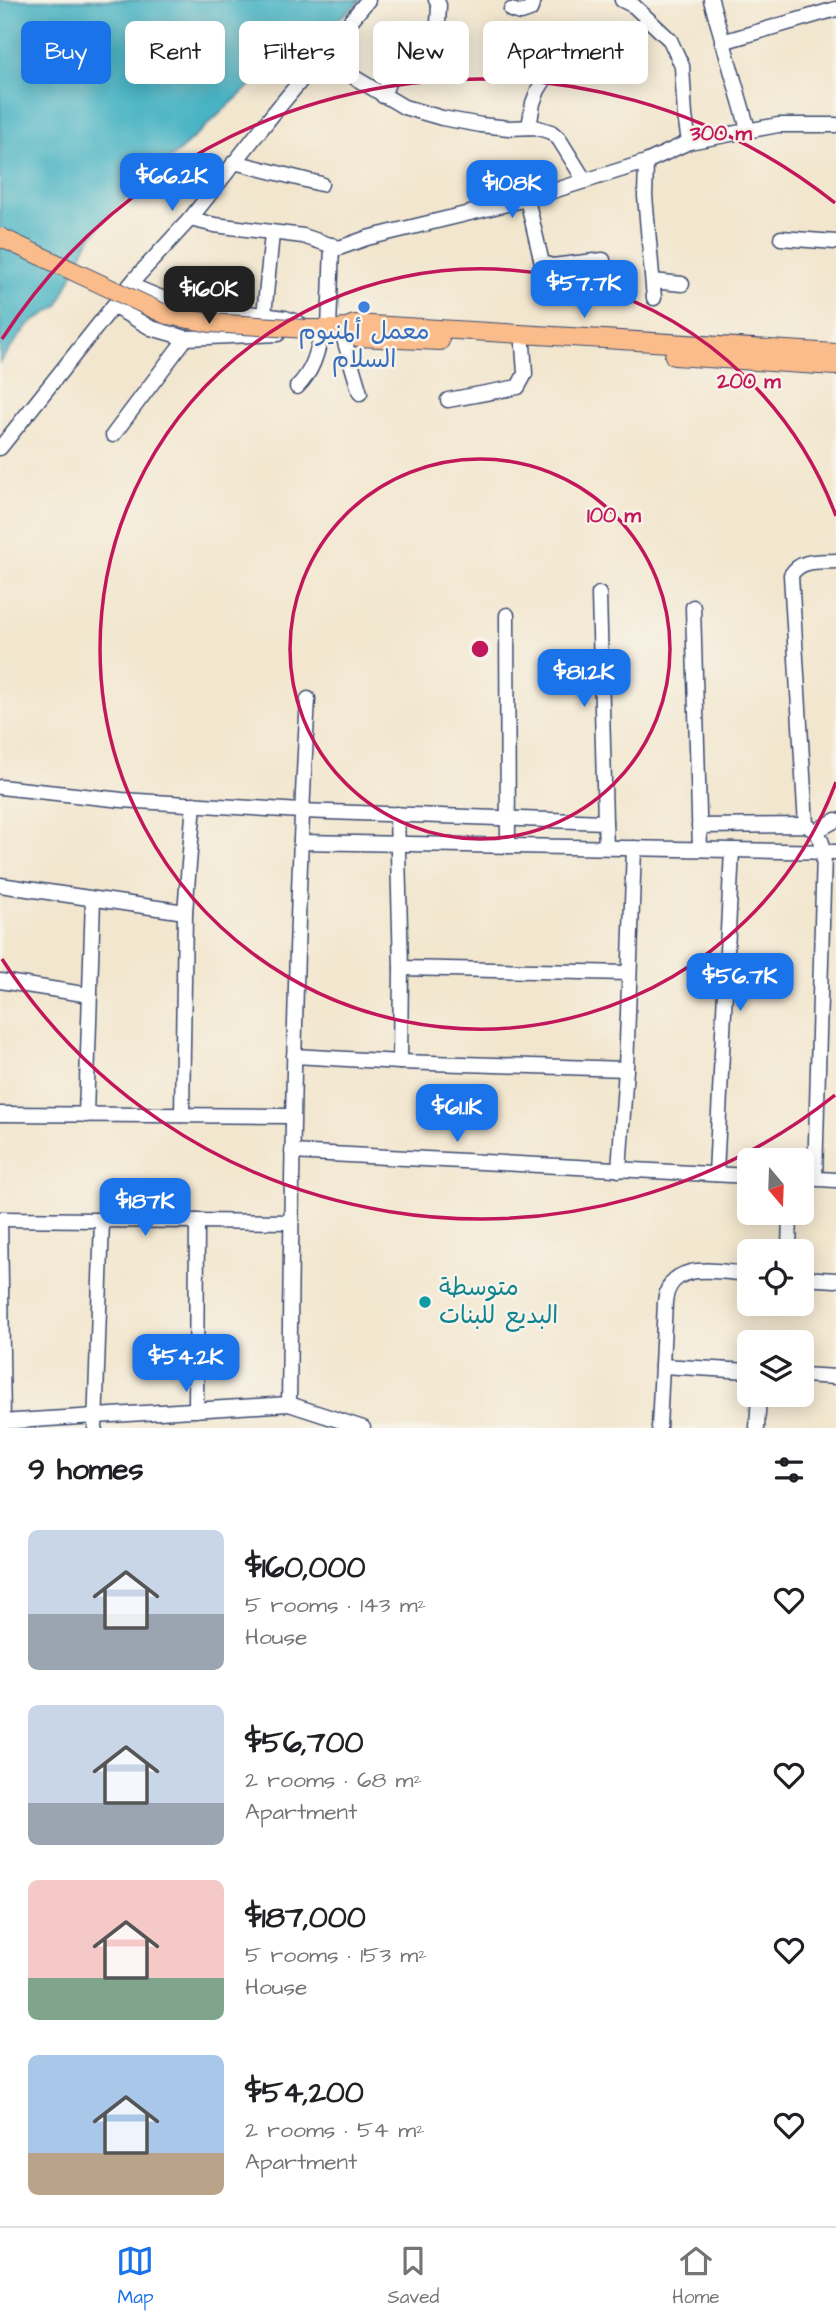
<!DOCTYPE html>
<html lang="en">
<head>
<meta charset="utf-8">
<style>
  :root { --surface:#fff; --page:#f6f6f6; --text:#202124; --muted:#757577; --line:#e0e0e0; --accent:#1a73e8 }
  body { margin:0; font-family:"Architects Daughter","Playpen Sans Arabic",sans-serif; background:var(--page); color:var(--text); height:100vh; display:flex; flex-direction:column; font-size:26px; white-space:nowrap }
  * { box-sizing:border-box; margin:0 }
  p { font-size:23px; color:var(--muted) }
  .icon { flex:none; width:38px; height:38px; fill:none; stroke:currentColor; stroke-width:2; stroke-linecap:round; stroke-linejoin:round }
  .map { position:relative; height:1428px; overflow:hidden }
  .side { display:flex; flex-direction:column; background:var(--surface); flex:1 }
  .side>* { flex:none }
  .top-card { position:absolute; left:21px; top:21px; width:794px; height:63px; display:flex; gap:14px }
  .needle { width:46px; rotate:161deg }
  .controls { position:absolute; left:737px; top:1148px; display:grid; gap:14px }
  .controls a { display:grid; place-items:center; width:77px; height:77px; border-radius:10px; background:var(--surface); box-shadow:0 4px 18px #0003; font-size:35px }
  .price { position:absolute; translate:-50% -60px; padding:0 16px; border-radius:14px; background:var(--accent); color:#fff; font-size:23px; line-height:46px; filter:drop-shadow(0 2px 4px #0008) }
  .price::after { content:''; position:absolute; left:50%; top:42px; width:21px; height:16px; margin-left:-10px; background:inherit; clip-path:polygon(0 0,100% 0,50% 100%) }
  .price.on { background:#222; color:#fff }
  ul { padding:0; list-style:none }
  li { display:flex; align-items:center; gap:21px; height:175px; padding:0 28px }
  li span { display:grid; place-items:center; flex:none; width:196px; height:140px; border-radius:10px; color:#555 }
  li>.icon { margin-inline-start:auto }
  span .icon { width:84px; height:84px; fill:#fffc; stroke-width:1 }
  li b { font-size:30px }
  h2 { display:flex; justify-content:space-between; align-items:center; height:84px; padding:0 28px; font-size:30px }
  .pill { padding:0 24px; border-radius:10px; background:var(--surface); box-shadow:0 4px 18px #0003; font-size:24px; line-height:63px }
  .pill.on { background:var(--accent); color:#fff }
  .tab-bar { display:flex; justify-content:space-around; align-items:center; height:98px; border-top:2px solid var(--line); background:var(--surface); font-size:19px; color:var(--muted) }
  .tab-bar a { display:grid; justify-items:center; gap:4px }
  .tab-bar .on { color:var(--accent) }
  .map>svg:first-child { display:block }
</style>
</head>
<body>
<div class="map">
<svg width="836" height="1428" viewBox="0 0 836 1428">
  <rect width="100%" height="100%" fill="#f7f3e8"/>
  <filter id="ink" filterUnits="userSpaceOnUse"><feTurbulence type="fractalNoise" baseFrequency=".0143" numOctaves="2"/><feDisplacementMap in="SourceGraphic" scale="14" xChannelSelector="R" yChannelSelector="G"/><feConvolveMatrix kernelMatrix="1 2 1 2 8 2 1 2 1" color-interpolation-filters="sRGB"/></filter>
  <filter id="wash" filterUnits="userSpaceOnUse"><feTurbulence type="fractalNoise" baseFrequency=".00686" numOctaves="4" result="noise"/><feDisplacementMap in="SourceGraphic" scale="28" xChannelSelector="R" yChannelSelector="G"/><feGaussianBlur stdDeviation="1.57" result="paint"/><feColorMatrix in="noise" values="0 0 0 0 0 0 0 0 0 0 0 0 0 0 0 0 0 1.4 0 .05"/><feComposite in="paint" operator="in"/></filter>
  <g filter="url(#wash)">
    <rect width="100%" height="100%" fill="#f2e6ce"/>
    <path fill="#48b4c4" stroke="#327291" stroke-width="2" d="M 0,0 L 361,0 C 331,28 295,48 263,74 L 108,216 L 87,243 L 58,306 L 28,325 L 0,362 Z"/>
  </g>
  <g filter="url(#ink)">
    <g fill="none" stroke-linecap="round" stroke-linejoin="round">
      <defs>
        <g id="minor">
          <path d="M 622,0 L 634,6 L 670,40 L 682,66 L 685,116 L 689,142"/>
          <path d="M 711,0 L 748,129"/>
          <path d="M 511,10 L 521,13 L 530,10 L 534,0"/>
          <path d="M 722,42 L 836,9"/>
          <path d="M 320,57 L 404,107 L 442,118 L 481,125 L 509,128 L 535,127 L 551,132 L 559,139 L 585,181"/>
          <path d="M 426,65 L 438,24 L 439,5 L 436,0"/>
          <path d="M 383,96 C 397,60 395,58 432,44"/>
          <path d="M 529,127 L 533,103 L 538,90 L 545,79 L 558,66 L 564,46"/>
          <path d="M 234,162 L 321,184"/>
          <path d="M 646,162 L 645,196 L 654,298"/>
          <path d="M 527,199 L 542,263 L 552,266 L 603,260"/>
          <path d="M 190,219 L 215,225 L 303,236 L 339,248 L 367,238 L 527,199 L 646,162 L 689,142 L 778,125 L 836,125"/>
          <path d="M 781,238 L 836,242"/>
          <path d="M 653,281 L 682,284"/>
          <path d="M 130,285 L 174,303 L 285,318 L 297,322 L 306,329"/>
          <path d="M 113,306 L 151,328 L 186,338 L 278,334"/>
          <path d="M 264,315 L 272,234"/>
          <path d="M 329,329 L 332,245"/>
          <path d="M 341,329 L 360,393"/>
          <path d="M 297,387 C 314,370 317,352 323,329"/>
          <path d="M 448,400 L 518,387 L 525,374 L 523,345"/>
          <path d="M 113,435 L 186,338"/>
          <path d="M 0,448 L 134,280 L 190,219 L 273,114 L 368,0"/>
          <path d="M 599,594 L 605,822"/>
          <path d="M 693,607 L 700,849"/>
          <path d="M 507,615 L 508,846"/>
          <path d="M 0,787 L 122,800 L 301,811 L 605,822 L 606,847"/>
          <path d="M 397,814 L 401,968 L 400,1062"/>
          <path d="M 806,825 L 791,575 C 801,559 818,562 836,561"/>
          <path d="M 699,826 L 806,825 C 818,832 822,838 824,852 L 815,1178"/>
          <path d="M 816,831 L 836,820"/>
          <path d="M 301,842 L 836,852"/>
          <path d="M 0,885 L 185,912"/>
          <path d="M 401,968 L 629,973"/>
          <path d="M 0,981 L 90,995"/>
          <path d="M 294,1056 L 400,1062 L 626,1069"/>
          <path d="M 0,1114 L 292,1116"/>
          <path d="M 86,1115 L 93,899"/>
          <path d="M 182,1115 L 185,912 L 194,804"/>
          <path d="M 292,1152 L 749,1176"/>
          <path d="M 619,1170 L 626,1069 L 634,848"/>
          <path d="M 716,1174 L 732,850"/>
          <path d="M 802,1178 L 836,1180"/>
          <path d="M 0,1219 L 291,1222"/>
          <path d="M 0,1219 L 3,1422"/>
          <path d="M 789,1251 L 790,1213"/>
          <path d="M 802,1278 L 836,1280"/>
          <path d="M 662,1366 L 749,1371"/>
          <path d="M 802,1375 L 836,1377"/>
          <path d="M 289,1404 C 292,1169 294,934 308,699"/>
          <path d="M 196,1410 L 197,1221"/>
          <path d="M 0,1422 L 289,1404 L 363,1428"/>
          <path d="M 95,1428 L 102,1220"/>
          <path d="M 659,1428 L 665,1302 C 669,1259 718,1272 749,1274"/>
          <path d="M 757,1428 L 759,1395"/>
        </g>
        <g id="major">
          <path d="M 307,329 L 341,329 L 355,324 L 836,353"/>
          <path d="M 341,329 L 358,337 L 440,341"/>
          <path d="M 674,356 L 836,366"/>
        </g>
      </defs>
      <use href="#minor" stroke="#3b4a6f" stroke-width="17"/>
      <use href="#major" stroke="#3b4a6f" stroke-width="20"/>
      <use href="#minor" stroke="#fff" stroke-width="14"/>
      <use href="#major" stroke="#f9bc8a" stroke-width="18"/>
      <defs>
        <path id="major-bridge" d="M 0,237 L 167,315 L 210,323 L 307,329"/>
      </defs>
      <use href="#major-bridge" stroke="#3b4a6f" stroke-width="20" stroke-linecap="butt"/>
      <use href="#major-bridge" stroke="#f9bc8a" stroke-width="18"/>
    </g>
  </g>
  <g fill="none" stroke="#c2185b" stroke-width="3.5">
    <circle cx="480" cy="649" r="190"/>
    <path d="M836 782A380 380 0 1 1 836 516"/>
    <path d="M835 1095A570 570 0 0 1 2 959M2 339A570 570 0 0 1 835 203"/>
  </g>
  <circle fill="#3f7fe0" stroke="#f7f3e8" stroke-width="2.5" cx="364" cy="307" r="7"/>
  <circle fill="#0f9aa8" stroke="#f7f3e8" stroke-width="2.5" cx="425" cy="1302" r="7"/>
  <g text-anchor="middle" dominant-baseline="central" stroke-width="5" stroke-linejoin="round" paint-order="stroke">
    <g font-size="24" fill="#366cbe" stroke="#f7f3e8">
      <text x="364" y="332">معمل ألمنيوم<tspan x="364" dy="28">السلام</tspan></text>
    </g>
    <g font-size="24" fill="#0d838f" stroke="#f7f3e8" text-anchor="start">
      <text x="439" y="1288">متوسطة<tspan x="439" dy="28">البديع للبنات</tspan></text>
    </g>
  </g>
  <circle cx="480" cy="649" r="10" fill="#c2185b" stroke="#f7f3e8" stroke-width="3.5"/>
  <g font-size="21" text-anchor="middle" font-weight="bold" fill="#c2185b" stroke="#f7f3e8" stroke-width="5" stroke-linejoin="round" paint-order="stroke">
    <text x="721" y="140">300 m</text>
    <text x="749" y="388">200 m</text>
    <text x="614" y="522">100 m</text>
  </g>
</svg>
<div class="controls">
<a><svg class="needle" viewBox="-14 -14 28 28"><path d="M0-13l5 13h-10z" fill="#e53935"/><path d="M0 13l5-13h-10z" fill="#757577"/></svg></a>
<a><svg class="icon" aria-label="locate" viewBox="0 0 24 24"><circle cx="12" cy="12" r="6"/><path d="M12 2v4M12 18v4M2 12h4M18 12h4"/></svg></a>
<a><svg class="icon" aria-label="layers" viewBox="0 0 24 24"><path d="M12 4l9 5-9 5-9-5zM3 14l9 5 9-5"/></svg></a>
</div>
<b class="price" style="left:172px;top:213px">$66.2K</b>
<b class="price" style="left:512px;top:220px">$108K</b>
<b class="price" style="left:584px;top:320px">$57.7K</b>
<b class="price on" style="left:209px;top:326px">$160K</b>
<b class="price" style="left:584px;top:709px">$81.2K</b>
<b class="price" style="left:740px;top:1013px">$56.7K</b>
<b class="price" style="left:457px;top:1144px">$61.1K</b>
<b class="price" style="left:145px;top:1238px">$187K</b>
<b class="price" style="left:186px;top:1394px">$54.2K</b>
<div class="top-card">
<a class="pill on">Buy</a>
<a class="pill">Rent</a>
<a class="pill">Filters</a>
<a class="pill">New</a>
<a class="pill">Apartment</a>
</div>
</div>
<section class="side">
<h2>9 homes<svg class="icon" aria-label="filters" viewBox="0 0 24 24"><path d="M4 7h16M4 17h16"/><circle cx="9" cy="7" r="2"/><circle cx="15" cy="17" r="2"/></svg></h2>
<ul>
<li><span style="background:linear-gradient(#c9d6e8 60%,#9aa5b1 0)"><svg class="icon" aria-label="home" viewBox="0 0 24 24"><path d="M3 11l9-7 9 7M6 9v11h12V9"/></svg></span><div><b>$160,000</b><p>5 rooms · 143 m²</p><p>House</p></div><svg class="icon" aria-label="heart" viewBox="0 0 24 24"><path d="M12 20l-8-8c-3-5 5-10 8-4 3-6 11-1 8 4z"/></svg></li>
<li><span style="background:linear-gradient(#c9d6e8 70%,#9aa5b1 0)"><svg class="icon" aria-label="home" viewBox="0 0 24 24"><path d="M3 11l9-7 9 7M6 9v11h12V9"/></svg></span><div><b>$56,700</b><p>2 rooms · 68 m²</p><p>Apartment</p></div><svg class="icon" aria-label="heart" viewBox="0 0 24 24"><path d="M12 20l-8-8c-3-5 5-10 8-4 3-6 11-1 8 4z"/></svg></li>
<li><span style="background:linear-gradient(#f6c9c9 70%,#7fa58c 0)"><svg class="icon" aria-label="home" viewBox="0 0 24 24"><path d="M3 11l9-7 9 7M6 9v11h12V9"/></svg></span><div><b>$187,000</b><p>5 rooms · 153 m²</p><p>House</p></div><svg class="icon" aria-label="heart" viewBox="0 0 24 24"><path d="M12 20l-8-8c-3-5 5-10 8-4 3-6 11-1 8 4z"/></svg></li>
<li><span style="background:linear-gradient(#a9c7e8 70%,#b9a48a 0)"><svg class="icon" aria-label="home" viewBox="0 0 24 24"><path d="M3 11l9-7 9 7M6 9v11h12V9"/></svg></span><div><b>$54,200</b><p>2 rooms · 54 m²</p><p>Apartment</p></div><svg class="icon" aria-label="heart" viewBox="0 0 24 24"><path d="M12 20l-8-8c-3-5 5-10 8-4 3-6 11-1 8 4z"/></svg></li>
</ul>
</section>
<nav class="tab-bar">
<a class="on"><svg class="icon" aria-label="map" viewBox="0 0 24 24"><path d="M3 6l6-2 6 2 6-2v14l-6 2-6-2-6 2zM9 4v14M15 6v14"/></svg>Map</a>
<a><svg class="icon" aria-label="saved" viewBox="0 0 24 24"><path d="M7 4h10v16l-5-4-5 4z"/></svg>Saved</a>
<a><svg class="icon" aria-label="home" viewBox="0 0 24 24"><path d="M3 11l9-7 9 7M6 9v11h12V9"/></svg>Home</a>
</nav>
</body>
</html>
